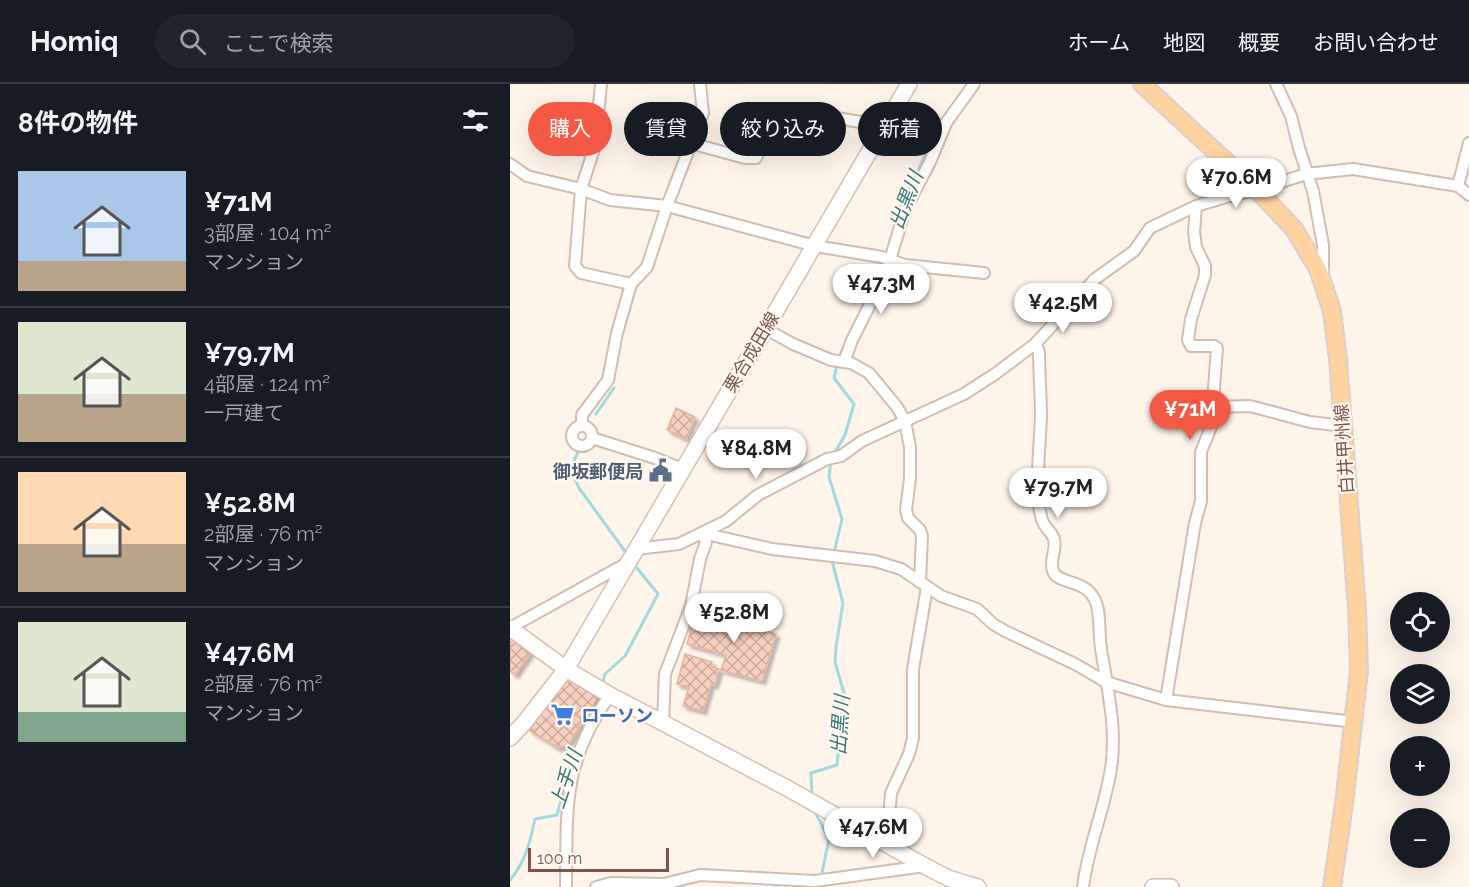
<!DOCTYPE html>
<html lang="ja">
<head>
<meta charset="utf-8">
<style>
  :root { --surface:#171b24; --page:#20242c; --text:#f1f3f6; --muted:#9ea1a6; --line:#363941; --accent:#f35944 }
  body { margin:0; font-family:Raleway,"Noto Sans JP",sans-serif; background:var(--page); color:var(--text); height:100vh; display:flex; flex-direction:column; font-size:22px; white-space:nowrap }
  * { box-sizing:border-box; margin:0 }
  p { font-size:20px; color:var(--muted) }
  .icon { flex:none; width:33px; height:33px; fill:none; stroke:currentColor; stroke-width:2; stroke-linecap:round; stroke-linejoin:round }
  .map { position:relative; flex:1; overflow:hidden }
  .sheet { display:flex; flex-direction:column; background:var(--surface); width:510px }
  .sheet>* { flex:none }
  .top-card { position:absolute; left:18px; top:18px; width:570px; height:54px; display:flex; gap:12px }
  .tools { position:absolute; left:880px; top:508px; display:grid; gap:12px }
  .tools a { display:grid; place-items:center; width:60px; height:60px; border-radius:50%; background:var(--surface); box-shadow:0 6px 24px #0002; font-size:30px }
  .scale { position:absolute; left:18px; bottom:15px; width:141px; box-sizing:border-box; padding-left:6px; border:3px solid #7d5649; border-top:0; font-size:16px; line-height:21px; white-space:nowrap; color:#7d5649; -webkit-text-stroke:4px #fff9f2; paint-order:stroke }
  .price { position:absolute; translate:-50% -51px; padding:0 14px; border-radius:21px; background:#fff; color:#222; font-size:20px; line-height:39px; filter:drop-shadow(0 2px 3px #0008) }
  .price::after { content:''; position:absolute; left:50%; top:36px; width:18px; height:14px; margin-left:-9px; background:inherit; clip-path:polygon(0 0,100% 0,50% 100%) }
  .price.selected { background:var(--accent); color:#fff }
  ul { padding:0; list-style:none }
  li { display:flex; align-items:center; gap:18px; height:150px; padding:0 18px }
  li+li { border-top:2px solid var(--line) }
  li span { display:grid; place-items:center; flex:none; width:168px; height:120px; border-radius:0px; color:#555 }
  li>.icon { margin-inline-start:auto }
  span .icon { width:72px; height:72px; fill:#fffc; stroke-width:1 }
  li b { font-size:26px }
  h2 { display:flex; justify-content:space-between; align-items:center; height:72px; padding:0 18px; font-size:26px }
  .chip { padding:0 21px; border-radius:27px; background:var(--surface); box-shadow:0 6px 24px #0002; font-size:21px; line-height:54px }
  .chip.selected { background:var(--accent); color:#fff }
  header { display:flex; align-items:center; gap:36px; box-sizing:border-box; height:84px; padding:0 30px; background:var(--surface); border-bottom:2px solid var(--line) }
  header strong { font-size:28px }
  nav { display:flex; gap:33px; margin-inline-start:auto; font-size:21px }
  .search { width:420px; height:54px; background:var(--page); display:flex; align-items:center; gap:15px; box-sizing:border-box; padding:0 21px; border-radius:33px; color:var(--muted); font-size:22px }
  main { display:flex; flex:1; min-height:0 }
  .map>svg:first-child { display:block }
</style>
</head>
<body>
<header>
<strong>Homiq</strong>
<div class="search"><svg class="icon" aria-label="search" viewBox="0 0 24 24"><circle cx="10" cy="10" r="6"/><path d="M15 15l6 6"/></svg>ここで検索</div>
<nav><a>ホーム</a><a>地図</a><a>概要</a><a>お問い合わせ</a></nav>
</header>
<main>
<section class="sheet">
<h2>8件の物件<svg class="icon" aria-label="filters" viewBox="0 0 24 24"><path d="M4 7h16M4 17h16"/><circle cx="9" cy="7" r="2"/><circle cx="15" cy="17" r="2"/></svg></h2>
<ul>
<li><span style="background:linear-gradient(#a9c7e8 75%,#b9a48a 0)"><svg class="icon" aria-label="home" viewBox="0 0 24 24"><path d="M3 11l9-7 9 7M6 9v11h12V9"/></svg></span><div><b>¥71M</b><p>3部屋 · 104 m²</p><p>マンション</p></div></li>
<li><span style="background:linear-gradient(#dfe7d0 60%,#b9a48a 0)"><svg class="icon" aria-label="home" viewBox="0 0 24 24"><path d="M3 11l9-7 9 7M6 9v11h12V9"/></svg></span><div><b>¥79.7M</b><p>4部屋 · 124 m²</p><p>一戸建て</p></div></li>
<li><span style="background:linear-gradient(#ffd9b3 60%,#b9a48a 0)"><svg class="icon" aria-label="home" viewBox="0 0 24 24"><path d="M3 11l9-7 9 7M6 9v11h12V9"/></svg></span><div><b>¥52.8M</b><p>2部屋 · 76 m²</p><p>マンション</p></div></li>
<li><span style="background:linear-gradient(#dfe7d0 75%,#7fa58c 0)"><svg class="icon" aria-label="home" viewBox="0 0 24 24"><path d="M3 11l9-7 9 7M6 9v11h12V9"/></svg></span><div><b>¥47.6M</b><p>2部屋 · 76 m²</p><p>マンション</p></div></li>
</ul>
</section>
<div class="map">
<svg width="959" height="803" viewBox="0 0 959 803">
  <defs>
    <pattern id="building-cross-hatch" width="8" height="8" patternUnits="userSpaceOnUse" patternTransform="scale(1.5)"><rect width="8" height="8" fill="#f7cfbe"/><path d="M0 0l8 8M0 8l8-8" fill="none" stroke="#cdab9c"/></pattern>
    <filter id="shadow"><feDropShadow dx="3.5" dy="3.5" stdDeviation="1.5" flood-color="#0004"/></filter>
  </defs>
  <rect width="100%" height="100%" fill="#fef4ea"/>
  <g fill="none" stroke-linecap="round" stroke-linejoin="round">
    <g stroke="#a0dbde" stroke-width="3">
      <path d="M 423,53 L 430,38 L 445,18"/>
      <path d="M 395,116 L 420,59"/>
      <path d="M 329,273 L 375,176"/>
      <path d="M 86,330 L 104,304"/>
      <path d="M 68,368 L 60,385 L 69,404 L 117,470"/>
      <path d="M 324,370 L 335,351 L 344,320 L 324,294 L 327,280"/>
      <path d="M 93,597 L 95,590 L 115,572 L 148,510 L 127,484"/>
      <path d="M 69,656 L 89,614"/>
      <path d="M 302,712 L 301,689 L 327,681 L 334,609 L 325,578 L 326,563 L 333,519 L 322,477 L 332,435 L 319,393 L 321,376"/>
      <path d="M 303,724 L 319,755 L 311,794"/>
      <path d="M 0,796 C 16,777 20,758 25,735 L 47,731 L 59,685"/>
    </g>
  </g>
  <g fill="url(#building-cross-hatch)" stroke="#ebb39d" stroke-width="1.5" filter="url(#shadow)">
    <path d="M 166,324 L 185,333 L 176,355 L 157,346 Z"/>
    <path d="M 186,527 L 266,550 L 252,597 L 211,586 L 216,571 L 177,560 Z"/>
    <path d="M 3,555 L 21,568 L 5,591 L 0,587 L 0,559 Z"/>
    <path d="M 175,570 L 202,578 L 201,582 L 209,585 L 205,601 L 201,600 L 193,627 L 173,622 L 179,603 L 167,600 Z"/>
    <path d="M 58,594 L 86,611 L 86,616 L 58,661 L 48,664 L 19,646 Z"/>
  </g>
  <g fill="none" stroke-linecap="round" stroke-linejoin="round">
    <defs>
      <g id="street">
        <path d="M 91,0 L 85,62 L 71,105 L 65,182 L 71,189 L 121,200"/>
        <path d="M 766,0 L 781,32 L 789,64 L 803,107 L 813,161 L 813,193"/>
        <path d="M 180,59 L 235,74 L 246,74 C 254,60 248,43 259,32 L 291,28 L 374,42 L 428,58"/>
        <path d="M 0,80 L 17,92 L 71,105 L 100,116 L 157,122 L 305,162 L 372,173 L 395,181 L 474,189"/>
        <path d="M 948,102 L 959,59"/>
        <path d="M 256,245 L 283,260 L 321,276 L 341,279 L 359,289 L 387,323 L 395,337 L 400,363 L 400,394 L 396,426 L 398,434 L 410,446 L 412,452 L 410,498"/>
        <path d="M 525,260 L 529,268 C 529,290 531,311 531,332 C 530,361 524,409 532,436 C 534,443 542,448 544,455 C 547,466 539,476 543,487 C 549,503 582,492 588,526 C 590,541 589,556 592,571 C 598,608 607,646 601,684 C 595,724 578,762 573,803"/>
        <path d="M 334,278 L 342,256 L 376,189 L 395,126 L 420,78 L 436,39 L 464,0"/>
        <path d="M 703,323 L 740,322 L 800,338 L 833,342"/>
        <path d="M 72,341 L 72,331 L 98,296 L 107,249 L 121,200 L 137,183 L 157,122 L 193,29 L 190,0"/>
        <circle cx="72" cy="352" r="10"/>
        <path d="M 82,354 L 145,374 L 172,385"/>
        <path d="M 192,449 L 262,465 L 365,477 L 391,485 L 431,512 L 467,525 L 483,540 L 495,547 L 565,580 L 596,598 L 656,616 L 844,638"/>
        <path d="M 126,465 L 169,460 L 216,437 L 248,411 L 317,375 L 331,372 L 352,357 L 454,310 L 485,290 L 525,260 L 585,195 L 624,167 L 640,144 L 686,122 L 723,111 L 747,106 L 796,90 L 843,85 L 948,102 L 959,111"/>
        <path d="M 0,549 L 7,540 L 117,479"/>
        <path d="M 656,616 L 685,439 L 691,417 L 691,368 L 701,343 L 707,264 L 704,262 L 681,262 L 678,256 L 681,235 L 695,191 L 695,182 L 686,163 L 684,148 L 686,122"/>
        <path d="M 153,638 L 155,590 L 181,522 L 190,475 L 196,458 L 192,449"/>
        <path d="M 377,761 L 381,709 L 399,670 L 403,654 L 403,585 L 417,503"/>
        <path d="M 56,803 C 57,725 52,678 100,611"/>
        <path d="M 86,803 L 101,799 L 154,800 L 190,791 L 305,797 L 415,782"/>
      </g>
      <g id="secondary">
        <path d="M 0,544 L 56,585 L 100,611 L 277,704 L 415,782 L 438,794 L 468,803"/>
        <path d="M 0,654 L 14,639 L 56,585 L 399,0"/>
        <path d="M 643,803 L 661,803"/>
      </g>
      <path id="primary" d="M 632,0 L 747,106 L 784,145 L 808,185 L 822,227 L 828,275 L 847,524 L 849,587 L 834,720 L 822,803"/>
    </defs>
    <use href="#street" stroke="#d5bdb0" stroke-width="14"/>
    <use href="#secondary" stroke="#dbbeaf" stroke-width="18"/>
    <use href="#primary" stroke="#dbd0cc" stroke-width="20"/>
    <use href="#street" stroke="#fff" stroke-width="10"/>
    <use href="#secondary" stroke="#fff" stroke-width="15"/>
    <use href="#primary" stroke="#ffd2a0" stroke-width="16"/>
  </g>
  <defs>
    <symbol id="civic-bare" viewBox="-9 -9 18 18"><path d="M-.6-6.5H3V-4.5H.6V-3L4-1V1h2V6H-6V1h2V-1L-.6-3ZM-1.2 2.5V6h2.4V2.5Z" fill="#5c6f8a" stroke="#fff9f2" stroke-width="2.5" paint-order="stroke"/></symbol>
    <symbol id="supermarket-bare" viewBox="-9 -9 18 18"><path d="M-6-5.5h2.5l.6 2H6L4.5 2H-2.5L-4.4-4H-6ZM-1.5 3.2a1.3 1.3 0 1 0 .1 0ZM3 3.2a1.3 1.3 0 1 0 .1 0Z" fill="#3f7fe0" stroke="#fff9f2" stroke-width="2.5" paint-order="stroke"/></symbol>
  </defs>
  <g fill-rule="evenodd">
    <use href="#civic-bare" x="134" y="370" width="33" height="33"/>
    <use href="#supermarket-bare" x="36" y="614" width="33" height="33"/>
  </g>
  <g text-anchor="middle" dominant-baseline="central" stroke-width="4.5" stroke-linejoin="round" paint-order="stroke">
    <g font-size="18" fill="#7d5649" stroke="#fff9f2">
      <text transform="translate(241 268) rotate(-59)">栗合成田線</text>
      <text transform="translate(834 365) rotate(-94)">白井甲州線</text>
    </g>
    <g font-size="18" font-weight="bold" fill="#4e5e75" stroke="#fff9f2" text-anchor="end">
      <text x="133" y="387">御坂郵便局</text>
    </g>
    <g font-size="18" font-weight="bold" fill="#366cbe" stroke="#fff9f2" text-anchor="start">
      <text x="71" y="631">ローソン</text>
    </g>
    <g font-size="20" font-style="italic" fill="#38777b" stroke="#fff9f2">
      <text transform="translate(396 116) rotate(-69)">出黒川</text>
      <text transform="translate(330 641) rotate(-86)">出黒川</text>
      <text transform="translate(56 695) rotate(-71)">上手川</text>
    </g>
  </g>
</svg>
<div class="tools">
<a><svg class="icon" aria-label="locate" viewBox="0 0 24 24"><circle cx="12" cy="12" r="6"/><path d="M12 2v4M12 18v4M2 12h4M18 12h4"/></svg></a>
<a><svg class="icon" aria-label="layers" viewBox="0 0 24 24"><path d="M12 4l9 5-9 5-9-5zM3 14l9 5 9-5"/></svg></a>
<a>+</a>
<a>−</a>
</div>
<div class="scale">100 m</div>
<b class="price" style="left:726px;top:125px">¥70.6M</b>
<b class="price" style="left:371px;top:231px">¥47.3M</b>
<b class="price" style="left:553px;top:250px">¥42.5M</b>
<b class="price selected" style="left:680px;top:357px">¥71M</b>
<b class="price" style="left:246px;top:396px">¥84.8M</b>
<b class="price" style="left:548px;top:435px">¥79.7M</b>
<b class="price" style="left:224px;top:560px">¥52.8M</b>
<b class="price" style="left:363px;top:775px">¥47.6M</b>
<div class="top-card">
<a class="chip selected">購入</a>
<a class="chip">賃貸</a>
<a class="chip">絞り込み</a>
<a class="chip">新着</a>
</div>
</div>
</main>
</body>
</html>
